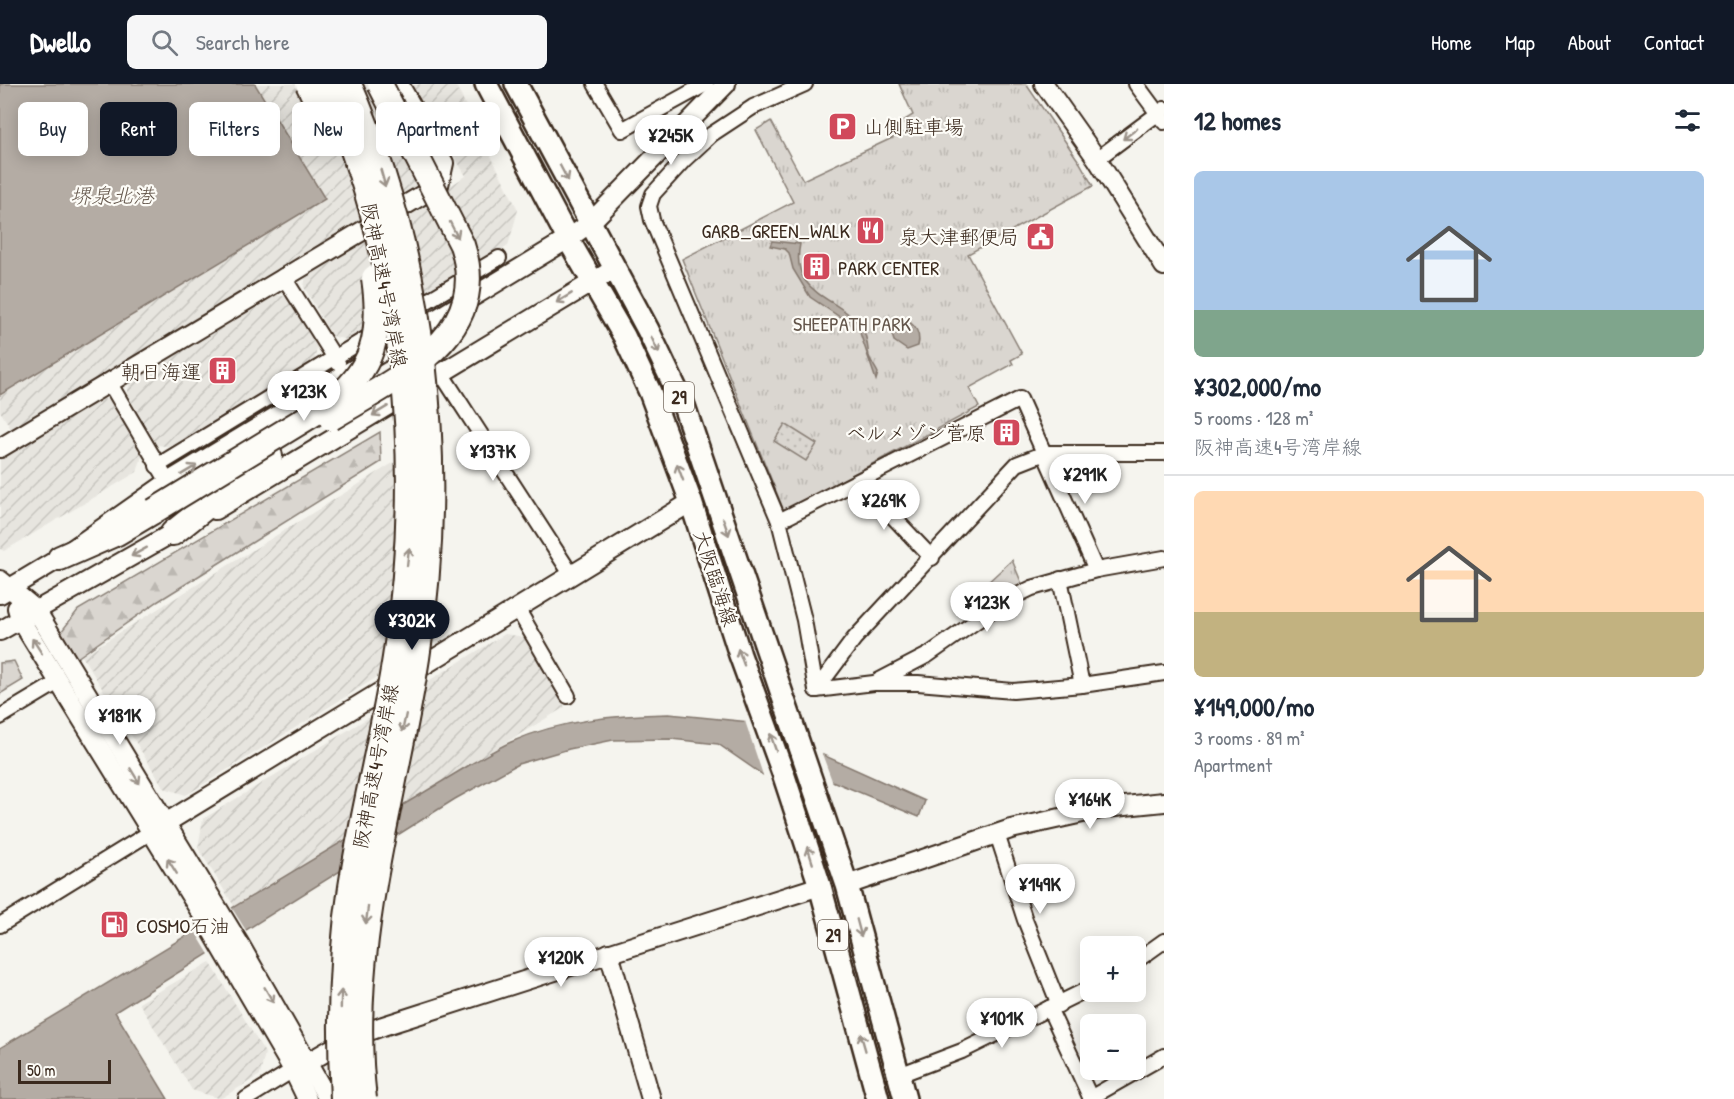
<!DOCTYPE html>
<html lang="en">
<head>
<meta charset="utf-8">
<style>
  :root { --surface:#fff; --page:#f6f6f7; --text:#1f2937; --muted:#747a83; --line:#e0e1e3; --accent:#111827 }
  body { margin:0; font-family:"Patrick Hand","Klee One",sans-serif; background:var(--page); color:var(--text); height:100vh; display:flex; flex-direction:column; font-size:22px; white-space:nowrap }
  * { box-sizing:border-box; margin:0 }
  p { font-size:20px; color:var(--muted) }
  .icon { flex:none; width:33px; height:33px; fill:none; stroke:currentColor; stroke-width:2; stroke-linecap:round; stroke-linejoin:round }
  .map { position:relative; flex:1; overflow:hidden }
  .drawer { display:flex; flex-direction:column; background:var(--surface); width:570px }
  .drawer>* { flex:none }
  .top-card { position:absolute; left:18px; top:18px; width:570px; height:54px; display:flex; gap:12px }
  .controls { position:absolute; left:1080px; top:852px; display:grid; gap:12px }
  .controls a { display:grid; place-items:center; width:66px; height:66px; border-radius:9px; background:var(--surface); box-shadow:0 3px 15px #0003; font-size:30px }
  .scale { position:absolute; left:18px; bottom:15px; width:93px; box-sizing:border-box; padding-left:6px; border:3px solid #3b2a1e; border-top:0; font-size:16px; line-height:21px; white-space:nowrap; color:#3b2a1e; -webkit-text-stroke:4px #fdfcf7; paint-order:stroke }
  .price { position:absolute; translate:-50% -51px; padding:0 14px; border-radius:21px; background:#fff; color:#222; font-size:20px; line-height:39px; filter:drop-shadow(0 2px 3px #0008) }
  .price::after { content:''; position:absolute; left:50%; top:36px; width:18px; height:14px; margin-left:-9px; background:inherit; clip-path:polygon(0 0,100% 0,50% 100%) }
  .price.selected { background:var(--accent); color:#fff }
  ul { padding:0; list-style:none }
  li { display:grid; align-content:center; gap:12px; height:318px; padding:0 30px }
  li+li { border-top:2px solid var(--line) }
  li span { display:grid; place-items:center; height:186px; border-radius:9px; color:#555 }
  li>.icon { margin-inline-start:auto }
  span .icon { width:108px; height:108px; fill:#fffc; stroke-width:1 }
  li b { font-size:26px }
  h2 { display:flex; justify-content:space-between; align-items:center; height:72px; padding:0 30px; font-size:26px }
  .chip { padding:0 21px; border-radius:9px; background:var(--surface); box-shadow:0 3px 15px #0003; font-size:21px; line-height:54px }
  .chip.selected { background:var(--accent); color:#fff }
  header { display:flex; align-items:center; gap:36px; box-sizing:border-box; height:84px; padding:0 30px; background:var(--accent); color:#fff }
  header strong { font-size:28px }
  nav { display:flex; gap:33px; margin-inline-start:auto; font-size:21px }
  .search { width:420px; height:54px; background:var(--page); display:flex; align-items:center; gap:15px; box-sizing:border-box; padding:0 21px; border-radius:9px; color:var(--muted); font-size:22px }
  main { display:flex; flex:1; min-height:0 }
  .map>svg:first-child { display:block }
</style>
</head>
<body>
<header>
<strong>Dwello</strong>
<div class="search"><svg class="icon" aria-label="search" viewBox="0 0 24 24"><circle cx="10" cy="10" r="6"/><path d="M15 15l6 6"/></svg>Search here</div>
<nav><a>Home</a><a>Map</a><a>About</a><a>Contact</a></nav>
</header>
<main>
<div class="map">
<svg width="1164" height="1015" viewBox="0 0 1164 1015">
  <defs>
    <pattern id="industrial-furrows" width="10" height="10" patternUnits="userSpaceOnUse" patternTransform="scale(1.5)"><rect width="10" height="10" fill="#e7e5df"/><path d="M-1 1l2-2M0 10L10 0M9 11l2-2" fill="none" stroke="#c7c5bf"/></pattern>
    <pattern id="forest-firs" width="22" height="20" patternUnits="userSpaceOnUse" patternTransform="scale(1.5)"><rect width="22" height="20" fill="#dad6d0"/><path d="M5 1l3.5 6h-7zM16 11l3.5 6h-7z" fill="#bcb8b2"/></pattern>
    <pattern id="park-tufts" width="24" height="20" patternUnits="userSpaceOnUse" patternTransform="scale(1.5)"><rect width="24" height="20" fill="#dad6d0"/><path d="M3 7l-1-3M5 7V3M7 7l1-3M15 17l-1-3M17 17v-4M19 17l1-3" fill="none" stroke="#bcb8b2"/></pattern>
    <pattern id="garden-dots" width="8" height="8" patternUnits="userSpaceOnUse" patternTransform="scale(1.5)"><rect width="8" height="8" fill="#dad6d0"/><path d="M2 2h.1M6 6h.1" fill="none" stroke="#bcb8b2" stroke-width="1.8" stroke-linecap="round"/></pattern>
  </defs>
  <rect width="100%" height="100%" fill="#f5f4ee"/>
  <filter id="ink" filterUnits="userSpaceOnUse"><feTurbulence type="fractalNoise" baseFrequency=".0167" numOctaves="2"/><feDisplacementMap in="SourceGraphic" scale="12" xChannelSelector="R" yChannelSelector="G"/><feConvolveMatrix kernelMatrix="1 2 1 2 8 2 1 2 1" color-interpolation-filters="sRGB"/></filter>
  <g filter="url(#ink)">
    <g fill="url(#industrial-furrows)">
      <path d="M 256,0 L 389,0 L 433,94 L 13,348 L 0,327 L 0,312 L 325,115 Z"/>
      <path d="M 412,0 L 455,0 L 518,126 L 508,162 L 347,256 L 332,252 L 304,203 L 306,191 L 466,92 Z"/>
      <path d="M 272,210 L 288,213 L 317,263 L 314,279 L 174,363 L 157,361 L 127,309 L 131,295 Z"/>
      <path d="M 97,314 L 109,316 L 142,372 L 137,388 L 4,467 L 0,465 L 0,373 Z"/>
      <path d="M 401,374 L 393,499 L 379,592 L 186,711 L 164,704 L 82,572 Z"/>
      <path d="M 505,550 L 524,553 L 565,623 L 234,822 L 198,764 L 203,735 Z"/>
      <path d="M 210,878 L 265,969 L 260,991 L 220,1015 L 192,1006 L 139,919 Z"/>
    </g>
    <g fill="url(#forest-firs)" stroke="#8a8077" stroke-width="1.5">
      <path d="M 380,348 L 381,378 L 157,518 L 77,574 L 61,548 L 78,526 Z"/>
      <path d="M 14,577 L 23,596 L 0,610 L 0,579 Z"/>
    </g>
    <g fill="url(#park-tufts)" stroke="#8a8077" stroke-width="1.5">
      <path d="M 899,0 L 1026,0 L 1080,79 L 1093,102 L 968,170 L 1022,270 L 1011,276 L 1013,280 L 969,304 L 979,323 L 784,427 L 682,175 L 793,118 L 756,46 L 771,37 L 803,96 L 907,47 L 903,37 L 913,31 Z"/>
      <path d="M 1012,476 L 1022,500 L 997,516 L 986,500 Z"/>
    </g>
    <path fill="url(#garden-dots)" stroke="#8a8077" stroke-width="1.5" d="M 785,340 L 817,360 L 806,377 L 774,357 Z"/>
    <g fill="#b4aca4" stroke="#84786e" stroke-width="1.5">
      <path d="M 0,0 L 255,0 L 325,115 L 0,311 Z"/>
      <path d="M 772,157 L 800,160 C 789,212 839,212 862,244 C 868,253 867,262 869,272 C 871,278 875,283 878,289 L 876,296 L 859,246 L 810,213 L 793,185 L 789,169 L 785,165 L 770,162 Z"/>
      <path d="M 895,235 C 911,233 922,247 918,262 L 907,266 L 894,257 L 890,244 Z"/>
      <path d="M 669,630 L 750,638 L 925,717 L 919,733 L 796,682 L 763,691 L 718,660 L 671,655 L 613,656 L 569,665 L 518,680 L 455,715 L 115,928 L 168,1015 L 0,1015 L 0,964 L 471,680 C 484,673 497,664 511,658 C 560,636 616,631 669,630 Z"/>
    </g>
    <g fill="#f5f4ee">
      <path d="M 744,634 L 751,635 L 821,667 L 834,702 L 794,684 L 764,694 Z"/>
      <path d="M 230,821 L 247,848 L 210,872 L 193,844 Z"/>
    </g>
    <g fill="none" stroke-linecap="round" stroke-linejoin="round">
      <defs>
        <g id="street">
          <path d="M 595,0 L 622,46 L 706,0"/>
          <path d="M 805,0 L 753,23 L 712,50 L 684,76 L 653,110 L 649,122 L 652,136 L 779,437 L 804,536 L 816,606"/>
          <path d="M 1136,0 L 1164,38"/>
          <path d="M 1097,75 L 1164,25"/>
          <path d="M 283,192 L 338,279"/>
          <path d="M 412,226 L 499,174"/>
          <path d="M 441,289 L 571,490"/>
          <path d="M 109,298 L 168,398"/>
          <path d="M 157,382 L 375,249"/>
          <path d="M 859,397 L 932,474"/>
          <path d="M 779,437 L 1020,315 L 1096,486"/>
          <path d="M 1060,495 L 1082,601"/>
          <path d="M 517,524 L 568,612"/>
          <path d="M 878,597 L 928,571 L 1005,517 L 1032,504 L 1096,486 L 1164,474"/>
          <path d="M 816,606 L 854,555 L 1017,380 L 1045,369 L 1164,369"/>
          <path d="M 816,606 L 874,599 L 918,599 L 1013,607 L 1082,601 L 1164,589"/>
          <path d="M 0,633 L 60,597"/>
          <path d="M 997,750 L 1025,836 L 1059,921"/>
          <path d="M 0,841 L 151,748"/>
          <path d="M 1136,877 L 1164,857"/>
          <path d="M 1049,924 L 1091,1015"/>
          <path d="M 899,991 L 962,967 L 1090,904"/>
          <path d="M 1090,1014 L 1164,972"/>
          <path d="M 246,1015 L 293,986"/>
        </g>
        <g id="secondary">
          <path d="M 1044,0 L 1097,75 L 1164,182"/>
          <path d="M 0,364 L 439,101 L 444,79 L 399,0"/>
          <path d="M 215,426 L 614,185"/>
          <path d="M 0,496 L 36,526 L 240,861 L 328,1015"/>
          <path d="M 0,510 L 60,474 L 168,398 L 568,155 L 590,139 L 726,0"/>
          <path d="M 17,524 L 20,535 L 203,832 L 293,986 L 307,1015"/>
          <path d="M 0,547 L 183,443"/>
          <path d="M 151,748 L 691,418"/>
          <path d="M 847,801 L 1011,745 L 1105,724 L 1164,718"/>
          <path d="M 609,869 L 651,1015"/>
          <path d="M 298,984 L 350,954 L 383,942 L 820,802"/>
        </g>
        <g id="primary">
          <path d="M 486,0 L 568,155 L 624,252 L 650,308 L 691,418 L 740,571 L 783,689 L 820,802 L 878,1015"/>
          <path d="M 516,0 L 648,246 L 684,322 L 847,801 L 905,1015"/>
        </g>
        <g id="highway">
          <path d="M 173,449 L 270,372"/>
          <path d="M 60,474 L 117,449 L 154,427"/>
        </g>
      </defs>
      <use href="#street" stroke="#3b2a1e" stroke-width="18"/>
      <use href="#secondary" stroke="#3b2a1e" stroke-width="22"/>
      <use href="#primary" stroke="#3b2a1e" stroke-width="26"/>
      <use href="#highway" stroke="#3b2a1e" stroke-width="28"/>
      <use href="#street" stroke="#fdfcf7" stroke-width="14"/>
      <use href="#secondary" stroke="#fdfcf7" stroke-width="18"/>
      <use href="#primary" stroke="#fdfcf7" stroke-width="21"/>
      <use href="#highway" stroke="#fdfcf7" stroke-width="24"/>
      <defs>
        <g id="highway-bridge">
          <path d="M 308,0 L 326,37"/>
          <path d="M 327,0 C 406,182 426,379 395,574 C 383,651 363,726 351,803 C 340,874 339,944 343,1015"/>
          <path d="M 349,0 C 427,179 447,382 417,574 C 394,722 346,864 364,1015"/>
          <path d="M 331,334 C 395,295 493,253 462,161 L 380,0"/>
          <path d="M 154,427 L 328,321 C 375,285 382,250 374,194"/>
        </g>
      </defs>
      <use href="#highway-bridge" stroke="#3b2a1e" stroke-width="28" stroke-linecap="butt"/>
      <use href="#highway-bridge" stroke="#fdfcf7" stroke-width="24"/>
    </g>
    <defs><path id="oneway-shaft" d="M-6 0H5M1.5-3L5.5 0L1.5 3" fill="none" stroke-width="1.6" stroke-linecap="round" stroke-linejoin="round" transform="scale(1.5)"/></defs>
    <g stroke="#9c938a">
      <use href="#oneway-shaft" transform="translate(1130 50) rotate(143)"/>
      <use href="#oneway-shaft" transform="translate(564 89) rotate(62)"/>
      <use href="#oneway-shaft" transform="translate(383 94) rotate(74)"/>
      <use href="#oneway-shaft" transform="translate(454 146) rotate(63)"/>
      <use href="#oneway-shaft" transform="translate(564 214) rotate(149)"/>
      <use href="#oneway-shaft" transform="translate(655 261) rotate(65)"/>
      <use href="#oneway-shaft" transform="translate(380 327) rotate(149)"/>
      <use href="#oneway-shaft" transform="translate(189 386) rotate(-31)"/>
      <use href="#oneway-shaft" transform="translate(680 388) rotate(-110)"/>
      <use href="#oneway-shaft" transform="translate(726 443) rotate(71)"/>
      <use href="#oneway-shaft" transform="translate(139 468) rotate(151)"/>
      <use href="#oneway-shaft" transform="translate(408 473) rotate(-84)"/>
      <use href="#oneway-shaft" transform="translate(37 562) rotate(-123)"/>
      <use href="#oneway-shaft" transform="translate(741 573) rotate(-110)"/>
      <use href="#oneway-shaft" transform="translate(404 639) rotate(102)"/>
      <use href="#oneway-shaft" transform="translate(773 658) rotate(-109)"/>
      <use href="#oneway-shaft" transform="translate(135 692) rotate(59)"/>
      <use href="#oneway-shaft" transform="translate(810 771) rotate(-108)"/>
      <use href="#oneway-shaft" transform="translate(172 782) rotate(-122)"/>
      <use href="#oneway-shaft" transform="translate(367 831) rotate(97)"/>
      <use href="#oneway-shaft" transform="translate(859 844) rotate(75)"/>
      <use href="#oneway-shaft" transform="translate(269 911) rotate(60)"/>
      <use href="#oneway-shaft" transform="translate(341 915) rotate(-89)"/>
      <use href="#oneway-shaft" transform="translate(863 958) rotate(-106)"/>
    </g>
  </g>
  <defs>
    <symbol id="parking-square" viewBox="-11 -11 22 22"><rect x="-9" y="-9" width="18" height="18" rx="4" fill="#d1495b" stroke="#fdfcf7"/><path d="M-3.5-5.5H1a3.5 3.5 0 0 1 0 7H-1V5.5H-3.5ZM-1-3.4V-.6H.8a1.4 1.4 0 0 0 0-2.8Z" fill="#fff"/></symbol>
    <symbol id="restaurant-square" viewBox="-11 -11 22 22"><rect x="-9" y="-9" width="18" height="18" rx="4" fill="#d1495b" stroke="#fdfcf7"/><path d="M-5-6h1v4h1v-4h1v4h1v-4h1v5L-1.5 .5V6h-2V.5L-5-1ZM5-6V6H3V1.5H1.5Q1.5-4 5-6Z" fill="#fff"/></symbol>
    <symbol id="civic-square" viewBox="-11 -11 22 22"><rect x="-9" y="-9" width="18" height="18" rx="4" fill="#d1495b" stroke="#fdfcf7"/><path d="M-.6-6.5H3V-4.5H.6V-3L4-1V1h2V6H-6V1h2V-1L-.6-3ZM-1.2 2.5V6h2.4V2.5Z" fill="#fff"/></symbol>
    <symbol id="building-square" viewBox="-11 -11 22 22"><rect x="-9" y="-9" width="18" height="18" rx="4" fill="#d1495b" stroke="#fdfcf7"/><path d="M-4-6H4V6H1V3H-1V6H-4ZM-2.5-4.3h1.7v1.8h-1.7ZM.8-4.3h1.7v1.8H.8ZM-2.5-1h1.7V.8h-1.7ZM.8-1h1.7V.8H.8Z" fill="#fff"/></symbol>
    <symbol id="fuel-square" viewBox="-11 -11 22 22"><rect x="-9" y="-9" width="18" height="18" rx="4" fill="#d1495b" stroke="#fdfcf7"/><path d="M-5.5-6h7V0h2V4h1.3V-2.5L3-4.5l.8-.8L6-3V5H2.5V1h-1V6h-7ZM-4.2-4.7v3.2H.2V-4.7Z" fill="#fff"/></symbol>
  </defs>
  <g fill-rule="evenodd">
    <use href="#parking-square" x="826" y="26" width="33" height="33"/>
    <use href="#restaurant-square" x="854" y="130" width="33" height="33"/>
    <use href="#civic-square" x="1024" y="136" width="33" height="33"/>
    <use href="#building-square" x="800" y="166" width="33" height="33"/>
    <use href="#building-square" x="206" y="270" width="33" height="33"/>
    <use href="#building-square" x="990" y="332" width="33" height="33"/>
    <use href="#fuel-square" x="98" y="824" width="33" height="33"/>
  </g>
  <g text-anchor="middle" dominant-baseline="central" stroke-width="4.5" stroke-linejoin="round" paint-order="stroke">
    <g fill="#fdfcf7" stroke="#75695f" stroke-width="1.5">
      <rect x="664" y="298" width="30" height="30" rx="4.5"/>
      <rect x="818" y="836" width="30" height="30" rx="4.5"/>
    </g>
    <g font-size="18" font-weight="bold" fill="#3b2a1e">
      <text x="679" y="313">29</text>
      <text x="833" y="851">29</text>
    </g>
    <g font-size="20" fill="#3b2a1e" stroke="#fdfcf7" text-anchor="end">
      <text x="864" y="42" text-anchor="start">山側駐車場</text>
      <text x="850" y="146">GARB_GREEN_WALK</text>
      <text x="1019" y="152">泉大津郵便局</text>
      <text x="838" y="183" text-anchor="start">PARK CENTER</text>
      <text x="201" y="287">朝日海運</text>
      <text x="986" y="348">ベルメゾン菅原</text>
      <text x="136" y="841" text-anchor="start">COSMO石油</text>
    </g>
    <g font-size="20" fill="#3b2a1e" stroke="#fdfcf7">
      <text transform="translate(385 201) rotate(79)">阪神高速4号湾岸線</text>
      <text transform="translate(716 494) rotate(72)">大阪臨海線</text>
      <text transform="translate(375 682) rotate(-79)">阪神高速4号湾岸線</text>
    </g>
    <g font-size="20" fill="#63554a" stroke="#fdfcf7">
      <text x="852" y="239">SHEEPATH PARK</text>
    </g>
    <g font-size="21" font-style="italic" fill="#65584d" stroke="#fdfcf7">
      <text x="112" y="111">堺泉北港</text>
    </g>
  </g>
</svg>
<div class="controls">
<a>+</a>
<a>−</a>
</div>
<div class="scale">50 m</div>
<b class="price" style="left:671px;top:82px">¥245K</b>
<b class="price" style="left:304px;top:338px">¥123K</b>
<b class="price" style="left:493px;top:398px">¥137K</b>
<b class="price" style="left:1085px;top:421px">¥291K</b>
<b class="price" style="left:884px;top:447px">¥269K</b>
<b class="price" style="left:987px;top:549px">¥123K</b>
<b class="price selected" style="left:412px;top:567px">¥302K</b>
<b class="price" style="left:120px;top:662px">¥181K</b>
<b class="price" style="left:1090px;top:746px">¥164K</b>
<b class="price" style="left:1040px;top:831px">¥149K</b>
<b class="price" style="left:561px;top:904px">¥120K</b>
<b class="price" style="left:1002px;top:965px">¥101K</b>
<div class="top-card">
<a class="chip">Buy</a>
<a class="chip selected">Rent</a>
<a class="chip">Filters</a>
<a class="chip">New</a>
<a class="chip">Apartment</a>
</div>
</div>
<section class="drawer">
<h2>12 homes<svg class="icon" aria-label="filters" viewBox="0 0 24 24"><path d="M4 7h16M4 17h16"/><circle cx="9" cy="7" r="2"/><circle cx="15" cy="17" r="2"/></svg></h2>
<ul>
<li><span style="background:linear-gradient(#a9c7e8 75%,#7fa58c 0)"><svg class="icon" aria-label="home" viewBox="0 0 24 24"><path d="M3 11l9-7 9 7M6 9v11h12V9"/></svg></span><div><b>¥302,000/mo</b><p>5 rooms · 128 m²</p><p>阪神高速4号湾岸線</p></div></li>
<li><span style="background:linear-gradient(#ffd9b3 65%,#c2b280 0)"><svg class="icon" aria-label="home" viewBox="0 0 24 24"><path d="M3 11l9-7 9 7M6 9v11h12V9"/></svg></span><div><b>¥149,000/mo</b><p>3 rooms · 89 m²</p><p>Apartment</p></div></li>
</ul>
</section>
</main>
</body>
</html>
